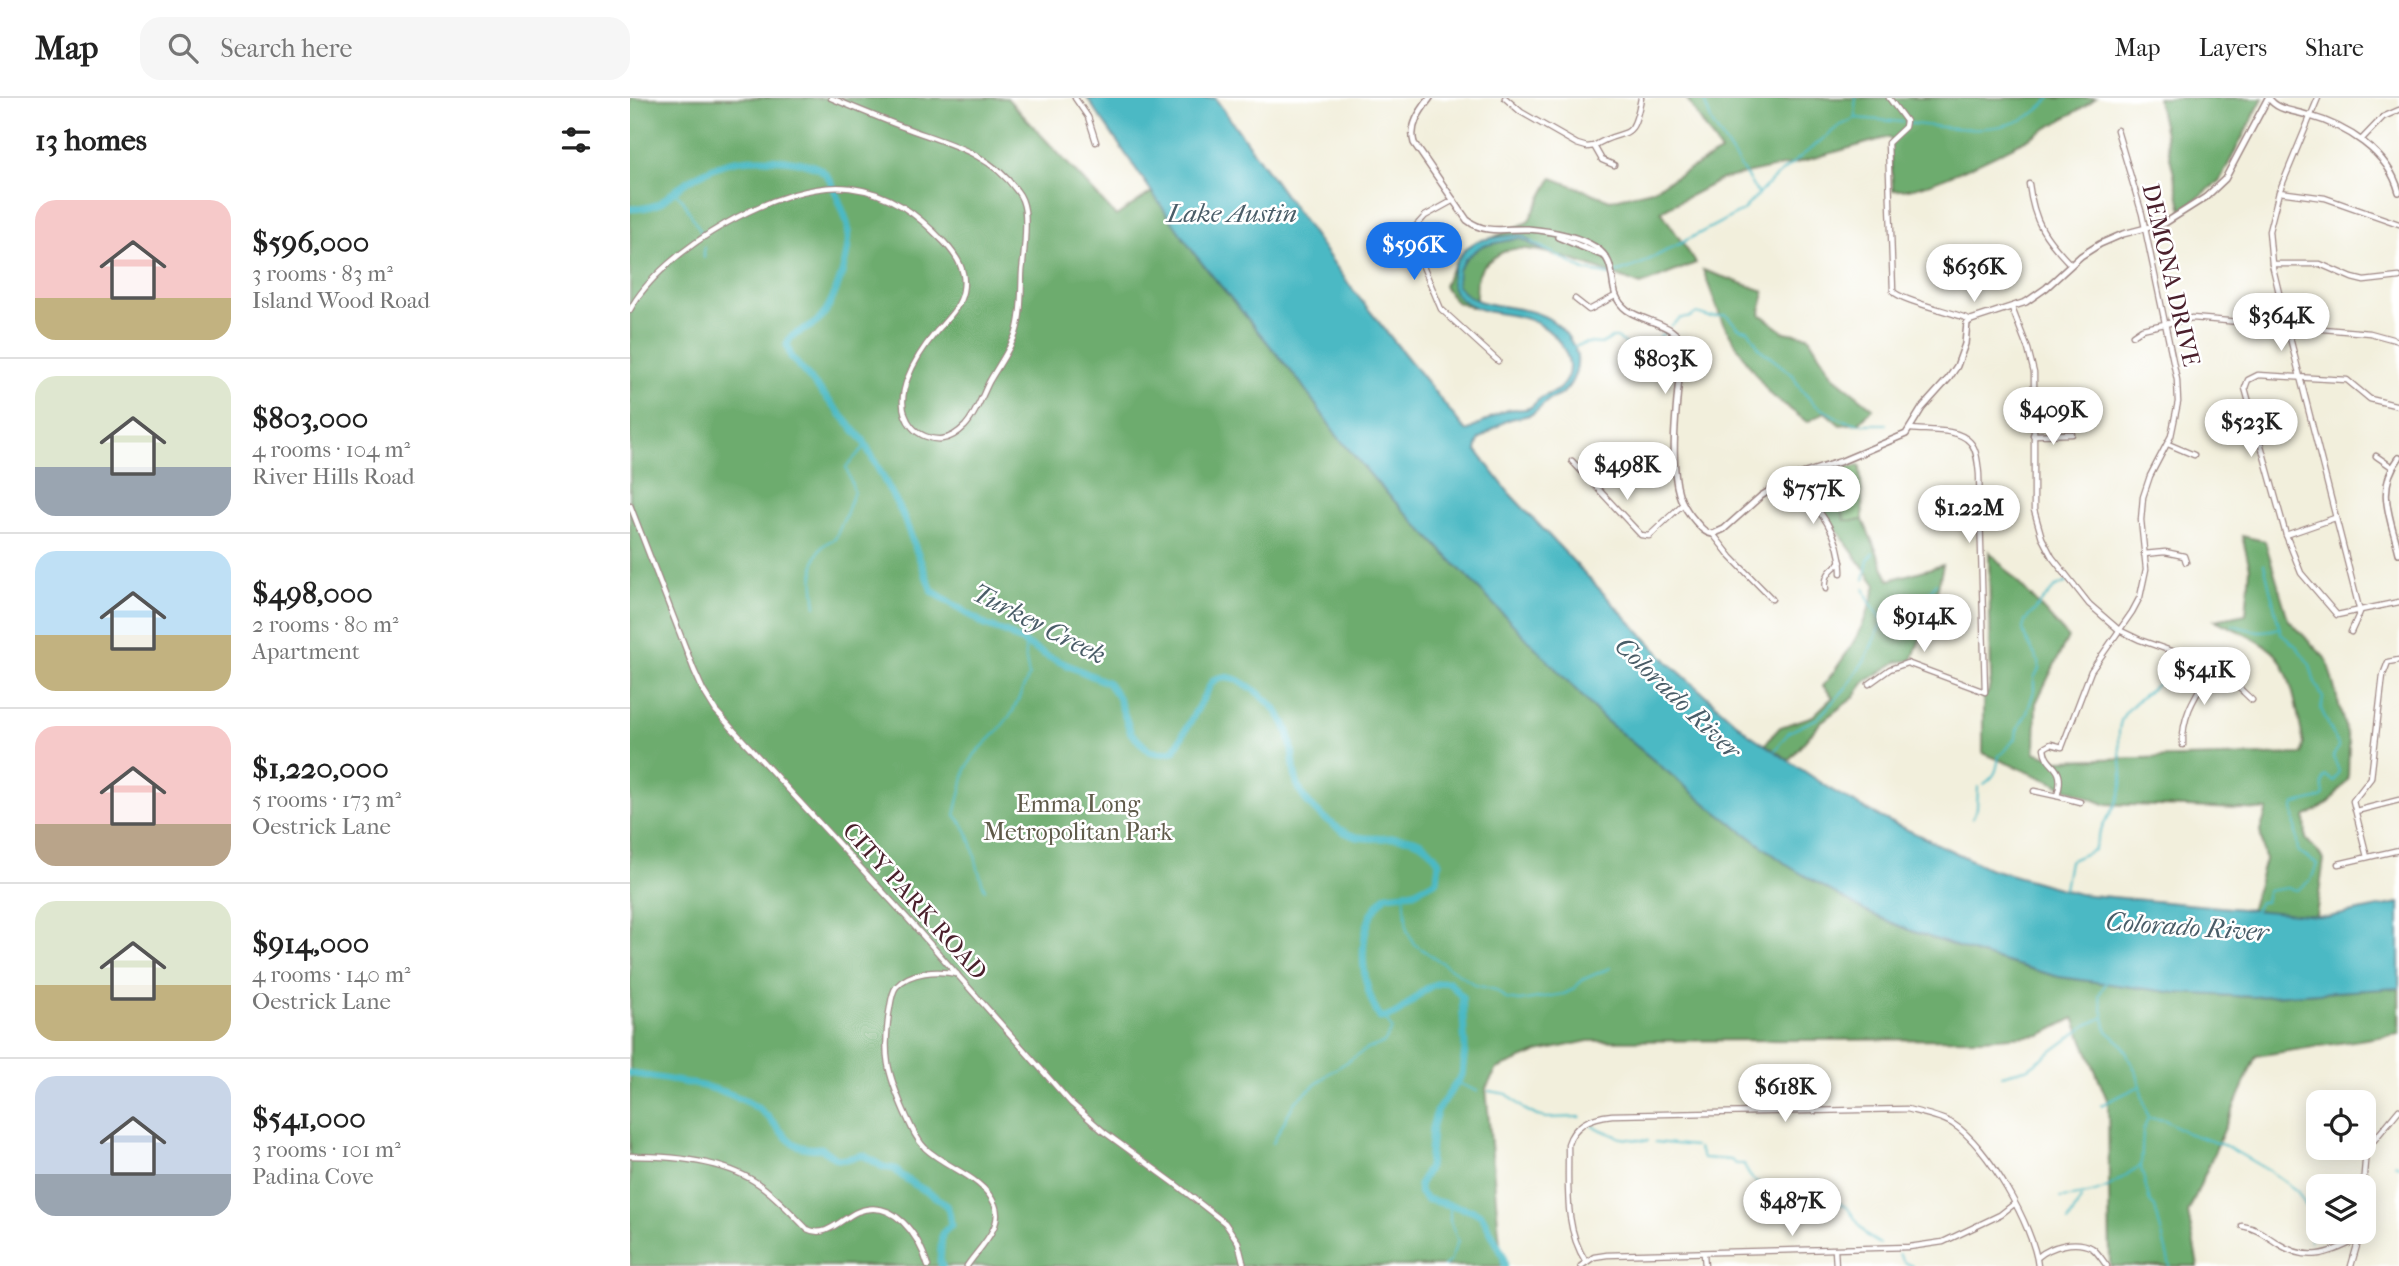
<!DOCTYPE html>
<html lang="en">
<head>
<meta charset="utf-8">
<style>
  :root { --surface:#fff; --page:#f6f6f6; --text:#222; --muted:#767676; --line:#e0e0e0; --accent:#1a73e8 }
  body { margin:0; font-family:"IM FELL French Canon",serif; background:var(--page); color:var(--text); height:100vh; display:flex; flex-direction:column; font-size:26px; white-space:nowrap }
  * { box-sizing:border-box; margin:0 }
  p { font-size:23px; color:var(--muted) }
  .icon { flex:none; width:38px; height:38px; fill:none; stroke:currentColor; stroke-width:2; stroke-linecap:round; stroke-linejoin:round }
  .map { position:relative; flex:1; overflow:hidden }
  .panel { display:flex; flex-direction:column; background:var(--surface); width:630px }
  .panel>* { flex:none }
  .buttons { position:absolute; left:1676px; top:992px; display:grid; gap:14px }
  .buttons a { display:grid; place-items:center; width:70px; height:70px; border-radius:14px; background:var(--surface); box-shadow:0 4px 18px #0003; font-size:35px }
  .price { position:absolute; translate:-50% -60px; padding:0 16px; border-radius:24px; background:#fff; color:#222; font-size:23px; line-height:46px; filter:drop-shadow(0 2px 4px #0008) }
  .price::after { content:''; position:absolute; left:50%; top:42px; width:21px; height:16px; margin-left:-10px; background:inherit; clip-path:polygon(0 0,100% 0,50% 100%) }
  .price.current { background:var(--accent); color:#fff }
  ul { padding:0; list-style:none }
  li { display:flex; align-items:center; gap:21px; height:175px; padding:0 35px }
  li+li { border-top:2px solid var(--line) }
  li span { display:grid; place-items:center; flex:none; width:196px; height:140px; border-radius:21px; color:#555 }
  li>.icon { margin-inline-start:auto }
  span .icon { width:84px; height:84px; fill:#fffc; stroke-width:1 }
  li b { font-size:30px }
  h2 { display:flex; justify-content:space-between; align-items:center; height:84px; padding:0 35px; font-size:30px }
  header { display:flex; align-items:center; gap:42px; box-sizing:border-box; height:98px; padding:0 35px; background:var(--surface); border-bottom:2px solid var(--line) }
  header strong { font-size:33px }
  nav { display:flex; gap:38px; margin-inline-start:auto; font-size:24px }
  .search { width:490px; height:63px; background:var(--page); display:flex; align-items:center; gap:18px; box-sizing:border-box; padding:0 24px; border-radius:21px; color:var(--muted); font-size:26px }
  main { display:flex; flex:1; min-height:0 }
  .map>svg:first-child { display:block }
</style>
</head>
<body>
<header>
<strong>Map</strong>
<div class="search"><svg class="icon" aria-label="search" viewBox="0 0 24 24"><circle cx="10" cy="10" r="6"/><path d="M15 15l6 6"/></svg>Search here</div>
<nav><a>Map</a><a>Layers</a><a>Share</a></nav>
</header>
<main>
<section class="panel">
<h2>13 homes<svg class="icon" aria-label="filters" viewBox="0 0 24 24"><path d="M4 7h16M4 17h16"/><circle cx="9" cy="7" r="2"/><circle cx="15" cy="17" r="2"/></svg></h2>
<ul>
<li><span style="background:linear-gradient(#f6c9c9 70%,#c2b280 0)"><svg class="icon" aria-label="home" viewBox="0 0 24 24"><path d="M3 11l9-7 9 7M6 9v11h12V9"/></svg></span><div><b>$596,000</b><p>3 rooms · 83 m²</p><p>Island Wood Road</p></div></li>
<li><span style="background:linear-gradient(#dfe7d0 65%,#9aa5b1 0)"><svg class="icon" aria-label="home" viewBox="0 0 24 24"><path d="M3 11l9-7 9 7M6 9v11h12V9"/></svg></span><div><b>$803,000</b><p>4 rooms · 104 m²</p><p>River Hills Road</p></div></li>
<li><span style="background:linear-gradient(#bfe0f5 60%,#c2b280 0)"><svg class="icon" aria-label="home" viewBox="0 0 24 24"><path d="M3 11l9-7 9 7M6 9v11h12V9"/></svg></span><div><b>$498,000</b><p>2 rooms · 80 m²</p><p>Apartment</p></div></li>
<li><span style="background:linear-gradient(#f6c9c9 70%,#b9a48a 0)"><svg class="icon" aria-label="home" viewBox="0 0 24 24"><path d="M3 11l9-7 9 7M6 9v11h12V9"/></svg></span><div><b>$1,220,000</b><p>5 rooms · 173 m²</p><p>Oestrick Lane</p></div></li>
<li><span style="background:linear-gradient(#dfe7d0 60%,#c2b280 0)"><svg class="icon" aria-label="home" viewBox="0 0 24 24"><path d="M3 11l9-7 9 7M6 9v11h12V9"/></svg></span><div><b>$914,000</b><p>4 rooms · 140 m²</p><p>Oestrick Lane</p></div></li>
<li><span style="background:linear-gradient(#c9d6e8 70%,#9aa5b1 0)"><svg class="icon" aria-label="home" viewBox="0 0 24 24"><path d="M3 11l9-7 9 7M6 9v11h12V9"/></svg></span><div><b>$541,000</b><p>3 rooms · 101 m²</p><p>Padina Cove</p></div></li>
</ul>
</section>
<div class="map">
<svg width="1769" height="1168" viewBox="0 0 1769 1168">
  <rect width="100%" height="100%" fill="#fff"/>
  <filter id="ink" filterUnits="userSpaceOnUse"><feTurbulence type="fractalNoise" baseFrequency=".0143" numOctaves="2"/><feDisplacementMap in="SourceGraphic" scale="14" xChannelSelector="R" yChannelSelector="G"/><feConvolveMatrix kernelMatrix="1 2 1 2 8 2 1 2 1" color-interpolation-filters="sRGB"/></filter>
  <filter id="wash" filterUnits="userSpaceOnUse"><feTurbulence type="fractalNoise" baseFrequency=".00686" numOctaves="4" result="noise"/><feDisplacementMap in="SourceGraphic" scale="28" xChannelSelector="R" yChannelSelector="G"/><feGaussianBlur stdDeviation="1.57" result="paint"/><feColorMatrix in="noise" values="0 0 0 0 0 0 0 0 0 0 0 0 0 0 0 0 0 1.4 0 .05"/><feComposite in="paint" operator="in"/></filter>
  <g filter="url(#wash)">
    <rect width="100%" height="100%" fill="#f2efdc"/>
    <path fill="#87c880" stroke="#687456" stroke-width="2" d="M 1230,368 L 1233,422 L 1214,423 L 1212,407 L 1191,410 L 1171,388 L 1190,378 L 1190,373 Z"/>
    <g fill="#6dac6e" stroke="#5c664c" stroke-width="2">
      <path d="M 0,0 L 377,0 L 486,118 L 522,94 L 566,158 L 670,284 L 708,339 L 750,388 L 974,621 L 1080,709 L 1160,769 L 1235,813 L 1279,832 L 1348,856 L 1429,879 L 1546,895 L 1624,899 L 1769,890 L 1769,936 L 1626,958 L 1558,1115 L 1568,1168 L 1480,1168 L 1478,1004 L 1444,920 L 1411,937 L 1352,941 L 958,943 L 908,954 L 867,971 L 856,990 L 872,1168 L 0,1168 Z"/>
      <path d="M 1056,0 L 1466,0 C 1435,24 1298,97 1263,92 L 1260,50 L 1262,44 L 1259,39 L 1166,65 L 1092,81 L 1031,113 L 1066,165 L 1011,187 C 983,177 907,144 879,152 C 871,154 857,163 852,170 C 841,186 851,195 843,210 L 826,204 L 814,188 L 819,175 L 829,160 L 851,145 L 898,124 L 922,80 L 980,102 L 1022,92 L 1091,54 Z"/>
      <path d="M 1527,0 L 1633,0 L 1590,82 L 1552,113 Z"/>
      <path d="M 1073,172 L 1134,193 L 1130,216 L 1154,234 L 1178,238 L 1203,278 L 1243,310 L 1229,325 L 1210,327 L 1195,314 L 1177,324 L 1139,295 L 1113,258 L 1092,223 Z"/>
      <path d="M 1212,407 L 1214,422 L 1233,422 L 1259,482 L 1313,467 L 1305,502 L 1282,562 L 1267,564 L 1235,584 L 1223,600 L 1191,624 L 1159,662 L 1135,646 L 1150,629 L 1183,618 L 1203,599 L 1193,588 C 1219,554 1236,529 1246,487 L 1191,410 Z"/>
      <path d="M 1612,438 L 1635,443 L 1658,521 L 1697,562 L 1719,644 L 1718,681 L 1700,704 L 1675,719 L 1676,741 L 1694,761 L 1686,818 L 1620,813 L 1635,762 L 1630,733 L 1637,712 L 1474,706 L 1353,655 L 1353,597 L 1358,595 L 1361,582 L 1359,453 L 1438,539 L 1406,605 L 1405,654 L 1427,662 L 1672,656 L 1674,646 C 1668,620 1664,586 1650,562 C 1640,545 1603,531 1585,522 L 1616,516 L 1620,470 Z"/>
    </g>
    <path fill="#4bb9c4" stroke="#4a6c78" stroke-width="2" d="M 457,0 L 585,0 L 723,192 L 836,333 C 849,328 865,316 877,312 C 884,310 892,313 899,310 C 904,308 906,303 911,300 C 917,296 924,295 930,290 C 952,267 929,237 907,225 C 884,213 856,219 835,204 C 810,188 823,156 846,144 C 850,141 888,136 893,137 L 914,153 L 890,140 L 852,148 L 836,160 L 828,172 L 827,187 C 854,225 916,189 945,251 C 951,265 944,285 933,295 C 929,299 923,299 919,302 C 913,306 908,313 902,316 C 895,319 888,319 881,321 C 871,324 859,335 849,341 L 846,352 L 880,396 L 1038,564 L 1119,636 L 1205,694 L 1248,718 L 1358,770 L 1449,796 L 1698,819 L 1769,805 L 1769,890 L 1624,899 L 1546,895 L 1429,879 L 1348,856 L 1279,832 L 1235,813 L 1160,769 L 1080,709 L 974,621 L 750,388 L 708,339 L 670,284 L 566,158 Z"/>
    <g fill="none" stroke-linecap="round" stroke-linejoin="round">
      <g stroke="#4bb9c4" stroke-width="2">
        <path d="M 1073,0 L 1082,25 L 1128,96"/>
        <path d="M 1225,0 L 1226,20"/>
        <path d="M 1278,25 C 1315,30 1372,38 1404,15 C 1410,11 1415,5 1421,0"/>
        <path d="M 45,94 L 52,101 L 71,134"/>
        <path d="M 902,144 L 954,172 L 980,177"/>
        <path d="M 74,160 L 74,149"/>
        <path d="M 986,175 L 1009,167 L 1112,113 L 1143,81 L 1209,28 L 1226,20 L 1272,24"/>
        <path d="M 1041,228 L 1051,220 L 1058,220 L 1067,215 L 1079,219 L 1096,217 L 1109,230 L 1119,233 L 1130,251 L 1163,277 L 1169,289 L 1185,307 L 1212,322 L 1229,326 L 1256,326"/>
        <path d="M 943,249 L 957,245 L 971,246 L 982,240 L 987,240 L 995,245 L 1000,254 L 1009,258"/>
        <path d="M 1011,260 C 1021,257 1026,240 1036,233"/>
        <path d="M 1234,482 L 1238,462 L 1243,455"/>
        <path d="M 1234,490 L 1239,503 L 1255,525"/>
        <path d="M 186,508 C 183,485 177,450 205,441 L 217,414 L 224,393 L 216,369 L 236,347"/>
        <path d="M 1603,527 C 1620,532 1632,536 1649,530"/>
        <path d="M 1145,652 L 1159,634 L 1188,620 L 1216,590 L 1236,560 L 1249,531 L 1261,518 L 1280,513 L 1293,503 L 1306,485"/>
        <path d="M 1354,686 C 1367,677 1367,671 1369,657 L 1375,653 L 1386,639 L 1387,632 L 1397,615 L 1404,593 L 1404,580 L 1409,571 L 1408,563 L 1395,539 L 1393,531 L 1395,523 L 1424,490 L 1437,484"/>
        <path d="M 1342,721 L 1347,710 L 1348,689"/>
        <path d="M 1434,791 L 1439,763 L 1464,752 C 1466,746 1468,738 1471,732 C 1478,717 1485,712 1491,693 C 1497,670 1480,632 1496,614 C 1505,603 1518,594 1529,585"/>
        <path d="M 355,792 C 343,764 347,741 325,717 L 336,671 L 345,656 L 367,634 L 382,615 L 399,578 L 395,557 L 395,545"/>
        <path d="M 774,795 L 777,832 L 784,846 L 845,887 L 866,892 L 876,901 L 889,903 L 934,896 L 942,892 L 954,881 L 980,870"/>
        <path d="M 1625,813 L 1630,804 L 1635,804 L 1637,793 L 1657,790 L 1667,792 L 1681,782 L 1687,766 L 1668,753 L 1663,709 L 1665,706 L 1691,700 L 1694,697 C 1693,690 1691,684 1696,678 L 1704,683 L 1709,673 L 1703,658 L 1709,649 L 1691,611 L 1693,600 L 1684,582 L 1680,567 L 1667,549 L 1651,536 L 1634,466"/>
        <path d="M 1476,885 L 1469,897 L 1477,933 L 1492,946 L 1507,976 L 1518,1020 L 1513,1033 L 1511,1070 L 1520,1104 L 1525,1109 L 1540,1168"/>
        <path d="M 1372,977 L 1399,970 L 1457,927 L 1474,919"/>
        <path d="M 828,985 L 847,993"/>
        <path d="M 859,993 L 877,996 L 894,1011 L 907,1018 L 917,1020 L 950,1019"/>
        <path d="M 1471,1007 L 1510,988"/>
        <path d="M 1519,1020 L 1535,1022 L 1557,1035 L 1596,1048 L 1641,1074 L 1667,1093 L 1681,1117 L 1680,1144"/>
        <path d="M 962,1028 L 991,1040 L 1018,1043"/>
        <path d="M 1025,1044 L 1064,1048"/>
        <path d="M 643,1045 L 664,1005 L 698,976 L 737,951 L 754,945 L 762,931 L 755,920"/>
        <path d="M 1068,1050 L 1073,1060 L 1101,1062 L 1106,1066 L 1114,1066 C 1118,1078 1124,1085 1136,1087 L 1145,1097 L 1160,1096 L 1167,1100 L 1175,1097 L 1188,1103 L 1204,1103 L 1217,1109 L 1237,1138 L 1250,1146"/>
        <path d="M 1765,1066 L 1769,1068"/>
        <path d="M 1430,1100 C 1449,1099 1466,1096 1483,1086 C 1493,1080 1500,1073 1511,1068"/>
        <path d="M 1438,1124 L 1451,1101"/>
        <path d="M 1269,1156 L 1274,1164 L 1283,1168"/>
        <path d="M 814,1168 L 820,1163 L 828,1143 L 820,1123 L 820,1108"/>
      </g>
      <g stroke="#4bb9c4" stroke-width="7">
        <path d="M 0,111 C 39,110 31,98 60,82 C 69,76 83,70 93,66 C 115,58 167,60 188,70 C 199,76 204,90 208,100 C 211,110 217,120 218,130 C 221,155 207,196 194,216 C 187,228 170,232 160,240 L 157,247 L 161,259 L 233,342 L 272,415 L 302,493 L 357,528 L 375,534 L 419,559 L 478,585 L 488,599 L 501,635 L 519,653 L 529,655 L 544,653 L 582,584 C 592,577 600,578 611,584 C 630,594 651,612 658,634 C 666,656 660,681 675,701 C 685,714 712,736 727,739 C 763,745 786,727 809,764 L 807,782 L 784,794 L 757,797 C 724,825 729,885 750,920 C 778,919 790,882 819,884 L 832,899 L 835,951 L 832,977 L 807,1013 L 802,1030 L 799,1069 L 789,1087 L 790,1094 L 796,1101 L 844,1113 L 852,1118 L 873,1157 L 875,1168"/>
        <path d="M 0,975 C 43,984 88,985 126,1009 C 151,1024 154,1055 191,1050 C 209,1065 211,1063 233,1057 L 253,1069 L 265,1071 C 277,1087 312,1097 318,1111 C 320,1115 320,1122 321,1127 L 312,1136 L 310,1163 L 312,1168"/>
      </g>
    </g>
  </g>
  <g filter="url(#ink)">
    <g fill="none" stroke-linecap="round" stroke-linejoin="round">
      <defs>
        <g id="minor">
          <path d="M 445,0 L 458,19 L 466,44"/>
          <path d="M 875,0 L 891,14 L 947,46 L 957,49 L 964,48 L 972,62 L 984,67"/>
          <path d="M 1259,0 L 1276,23 L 1275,29 L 1258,45 L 1263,193 C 1270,203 1324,214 1341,222"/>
          <path d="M 1688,0 L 1649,94 L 1639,133 L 1642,166 L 1657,228 L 1730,514 L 1721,534"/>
          <path d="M 1731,42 L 1753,19 L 1769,12"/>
          <path d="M 964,48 C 996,27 1002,49 1011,0"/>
          <path d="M 1399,86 C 1404,125 1415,140 1441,167"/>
          <path d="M 1649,94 L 1695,100 L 1769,126"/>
          <path d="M 824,102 L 795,118 L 786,128 L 784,147 L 811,211 L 868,263"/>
          <path d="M 1642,166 L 1690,166 L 1722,180 L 1734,183 L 1769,179"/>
          <path d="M 945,201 L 959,212 L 985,198"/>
          <path d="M 1382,210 L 1398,251 L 1404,275 L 1404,412 L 1412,440 L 1422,459 L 1459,506 L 1489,532 L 1510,542 L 1578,566 L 1591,573 L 1622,602"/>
          <path d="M 0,212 C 30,153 152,81 220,90 C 260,95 286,115 314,144 C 327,158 337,173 333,193 C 330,210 317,221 306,234 C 287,257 258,301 282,329 C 289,337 301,342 312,341 C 321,340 329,334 335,328 C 346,316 352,298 359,284 C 368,268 380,252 386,235 C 392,216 391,194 392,174 C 394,154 397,133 395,113 C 394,106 392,99 387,93 C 360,54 315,45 273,29 C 249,20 225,10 201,0"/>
          <path d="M 1503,237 L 1512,231 L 1562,220 L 1740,235 L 1769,243"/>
          <path d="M 1769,308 L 1740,301 L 1717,282 L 1628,277 L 1618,282 L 1615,290 L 1656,437 L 1671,475 L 1707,517 L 1769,504"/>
          <path d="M 1403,337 L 1442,336"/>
          <path d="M 1538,346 L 1564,357"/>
          <path d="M 1746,358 L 1762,369"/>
          <path d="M 942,363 L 1011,437 L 1019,438 L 1053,406"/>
          <path d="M 1160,380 C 1186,408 1212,434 1211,475"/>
          <path d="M 0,407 L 64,572 L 73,592 L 86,613 L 278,821 L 441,1005 L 474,1034 L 544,1085 L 595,1125 L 608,1144 L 614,1168"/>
          <path d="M 1083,436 L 1101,459 L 1142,501"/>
          <path d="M 1656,437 L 1705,420"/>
          <path d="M 1514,456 L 1535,454 L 1554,458 L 1556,464"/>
          <path d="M 1196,491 C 1194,478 1200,472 1211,464"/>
          <path d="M 1239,586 L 1260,571 L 1277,565 L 1355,594 L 1349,376 C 1348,366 1347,351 1340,344 C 1328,330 1298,333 1281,331"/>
          <path d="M 1553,647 C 1551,616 1568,594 1583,569"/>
          <path d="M 1404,693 L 1427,698 C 1437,665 1416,672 1414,650 L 1421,646 L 1432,649 L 1461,573 L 1502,514 L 1510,499 L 1516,471 L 1511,422 L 1513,399 L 1520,378 L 1541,338 L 1548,304 L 1547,282 L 1512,116 L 1487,32"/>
          <path d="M 1427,698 L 1450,704"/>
          <path d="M 1726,713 L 1769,702"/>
          <path d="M 1737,759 L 1723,703 L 1741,680 L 1753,577 L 1758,564 L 1769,562"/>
          <path d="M 1708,766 L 1769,752"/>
          <path d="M 327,876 C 308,872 280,873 266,889 C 261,896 261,906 259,915 C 253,957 257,974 274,1013 C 280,1026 285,1040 295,1050 C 316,1070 354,1079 365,1107 C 374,1129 348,1151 337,1168"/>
          <path d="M 0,1058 C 41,1058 97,1063 130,1087 C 148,1100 162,1116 177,1131 C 196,1141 211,1121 227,1114 C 264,1099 289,1138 298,1168"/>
          <path d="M 1733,1088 L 1736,1052 L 1769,1012"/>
          <path d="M 1612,1128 C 1626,1130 1635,1137 1647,1145 C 1680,1166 1699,1155 1731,1140"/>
          <path d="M 1205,1152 L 1206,1168"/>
          <path d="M 1074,1156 L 1075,1168"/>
          <path d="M 1408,1159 C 1421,1148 1446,1141 1462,1150 C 1468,1154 1472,1162 1477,1168"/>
          <path d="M 956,1164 C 933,1129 939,1086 938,1046 C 944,1026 962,1019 982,1017 L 1277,1011 C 1291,1015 1311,1018 1323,1026 C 1357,1047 1404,1129 1408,1168"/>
          <path d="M 951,1168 L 964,1159 L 977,1157 L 1279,1149 L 1313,1144 L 1370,1117 L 1384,1106"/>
          <path d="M 1721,1168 L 1731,1134"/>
        </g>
        <g id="tertiary">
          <path d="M 800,0 C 790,13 779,28 784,45 L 837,122 C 856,137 876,130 898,131 C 921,133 946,137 965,149 C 993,167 973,194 997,212 C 1015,225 1048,225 1052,249 C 1049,287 1038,361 1049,396 C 1052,406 1059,416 1066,424 C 1071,430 1075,435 1083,436 L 1094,431 L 1131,398 L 1160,380 L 1212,363 L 1276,336 L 1292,310 L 1319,280 L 1327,268 L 1335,246 L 1337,225 L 1341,222 L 1396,204 L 1416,190 L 1451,158 L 1470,146 L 1493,136 L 1535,125 L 1576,99 L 1595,81 L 1638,0"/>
          <path d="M 1639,0 C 1646,12 1665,13 1677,17 C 1716,28 1758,53 1769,94"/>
          <path d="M 928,139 L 974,158"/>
          <path d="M 1769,360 C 1745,391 1761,421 1769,455"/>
        </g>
      </defs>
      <use href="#minor" stroke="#9e8784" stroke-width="7"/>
      <use href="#tertiary" stroke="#9e8784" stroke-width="8"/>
      <use href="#minor" stroke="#fff" stroke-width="4.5"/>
      <use href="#tertiary" stroke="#fff" stroke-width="5"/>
    </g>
  </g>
  <g text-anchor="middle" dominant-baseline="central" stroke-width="5" stroke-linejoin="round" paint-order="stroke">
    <g font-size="24" fill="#4a1f2b" stroke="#fff">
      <text transform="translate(1541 177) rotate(77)">DEMONA DRIVE</text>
      <text transform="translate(285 803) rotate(48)">CITY PARK ROAD</text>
    </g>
    <g font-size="24" fill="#5f5a49" stroke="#fff">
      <text x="448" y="706">Emma Long<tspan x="448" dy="28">Metropolitan Park</tspan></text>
    </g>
    <g font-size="26" font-style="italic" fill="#4a5d68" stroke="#fff">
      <text x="602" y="115">Lake Austin</text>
      <text transform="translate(409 526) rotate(27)">Turkey Creek</text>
      <text transform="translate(1048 600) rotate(44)">Colorado River</text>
      <text transform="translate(1557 829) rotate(4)">Colorado River</text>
    </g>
  </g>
</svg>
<div class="buttons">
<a><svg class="icon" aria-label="locate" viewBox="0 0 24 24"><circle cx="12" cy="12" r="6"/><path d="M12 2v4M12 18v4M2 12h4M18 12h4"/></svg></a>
<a><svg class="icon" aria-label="layers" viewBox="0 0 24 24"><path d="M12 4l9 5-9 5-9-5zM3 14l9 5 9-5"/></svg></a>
</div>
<b class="price current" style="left:784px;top:184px">$596K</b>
<b class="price" style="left:1344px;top:206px">$636K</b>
<b class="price" style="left:1651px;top:255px">$364K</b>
<b class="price" style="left:1035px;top:298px">$803K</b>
<b class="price" style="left:1423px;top:349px">$409K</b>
<b class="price" style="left:1621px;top:361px">$523K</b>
<b class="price" style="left:997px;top:404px">$498K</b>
<b class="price" style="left:1183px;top:428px">$757K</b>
<b class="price" style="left:1339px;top:447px">$1.22M</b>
<b class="price" style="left:1294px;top:556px">$914K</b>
<b class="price" style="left:1574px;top:609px">$541K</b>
<b class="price" style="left:1155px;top:1026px">$618K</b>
<b class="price" style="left:1162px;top:1140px">$487K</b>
</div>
</main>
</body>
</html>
